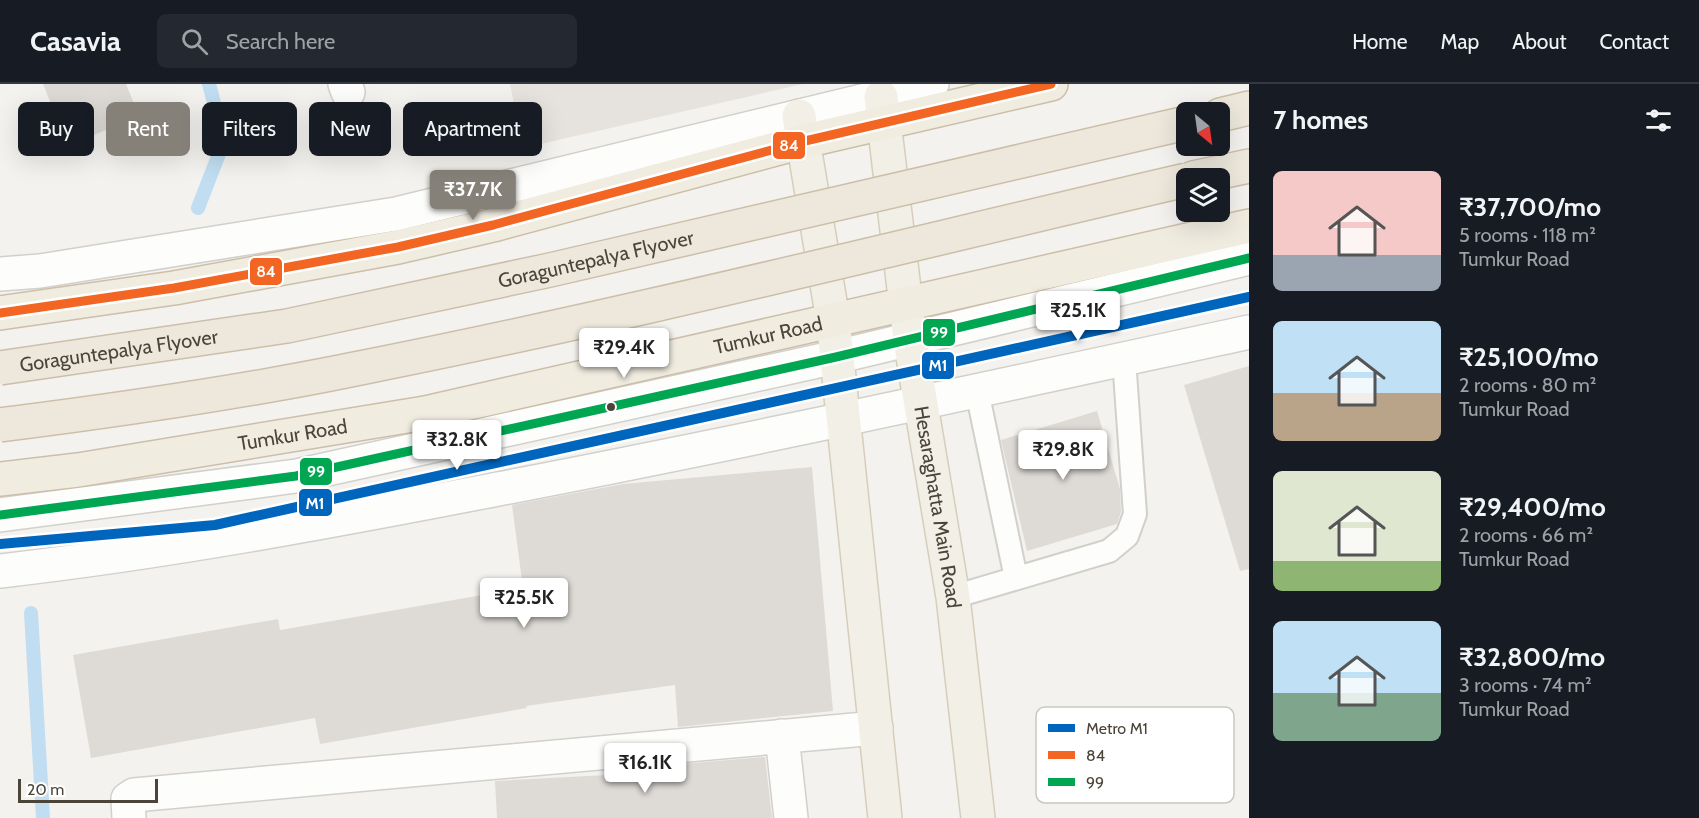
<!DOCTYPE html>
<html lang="en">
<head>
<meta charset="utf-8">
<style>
  :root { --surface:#171b24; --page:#242831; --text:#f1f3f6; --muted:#9ea1a6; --line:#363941; --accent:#868178 }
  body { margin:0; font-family:Cabin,sans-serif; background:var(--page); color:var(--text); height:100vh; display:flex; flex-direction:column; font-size:22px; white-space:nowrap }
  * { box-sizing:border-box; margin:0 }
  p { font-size:20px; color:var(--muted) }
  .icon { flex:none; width:33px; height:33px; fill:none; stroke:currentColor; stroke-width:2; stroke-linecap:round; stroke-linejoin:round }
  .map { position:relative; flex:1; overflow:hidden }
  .details { display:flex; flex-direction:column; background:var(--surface); width:450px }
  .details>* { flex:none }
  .top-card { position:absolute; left:18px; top:18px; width:570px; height:54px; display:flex; gap:12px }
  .needle { width:39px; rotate:151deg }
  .tools { position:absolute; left:1176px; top:18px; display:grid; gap:12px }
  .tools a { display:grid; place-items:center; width:54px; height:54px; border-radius:9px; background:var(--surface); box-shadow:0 6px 24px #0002; font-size:30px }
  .scale { position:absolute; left:18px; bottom:15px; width:140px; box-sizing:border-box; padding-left:6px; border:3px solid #4b4439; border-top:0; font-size:16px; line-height:21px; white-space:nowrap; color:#4b4439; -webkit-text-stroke:4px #fff; paint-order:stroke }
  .price { position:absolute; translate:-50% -51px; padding:0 14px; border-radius:6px; background:#fff; color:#222; font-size:20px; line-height:39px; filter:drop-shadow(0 2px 3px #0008) }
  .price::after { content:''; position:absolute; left:50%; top:36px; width:18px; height:14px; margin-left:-9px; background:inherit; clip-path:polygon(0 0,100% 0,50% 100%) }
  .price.selected { background:var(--accent); color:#fff }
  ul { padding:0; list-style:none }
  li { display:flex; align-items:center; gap:18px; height:150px; padding:0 24px }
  li span { display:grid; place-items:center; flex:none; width:168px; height:120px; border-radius:9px; color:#555 }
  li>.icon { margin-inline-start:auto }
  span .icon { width:72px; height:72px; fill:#fffc; stroke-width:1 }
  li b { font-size:26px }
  h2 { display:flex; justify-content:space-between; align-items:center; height:72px; padding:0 24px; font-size:26px }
  .tag { padding:0 21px; border-radius:9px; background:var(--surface); box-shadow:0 6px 24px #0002; font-size:21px; line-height:54px }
  .tag.selected { background:var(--accent); color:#fff }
  header { display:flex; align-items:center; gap:36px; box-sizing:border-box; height:84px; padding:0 30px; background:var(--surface); border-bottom:2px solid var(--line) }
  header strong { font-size:28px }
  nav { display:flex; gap:33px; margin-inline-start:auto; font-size:21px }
  .search { width:420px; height:54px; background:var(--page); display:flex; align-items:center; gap:15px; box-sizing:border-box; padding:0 21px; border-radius:9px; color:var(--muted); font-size:22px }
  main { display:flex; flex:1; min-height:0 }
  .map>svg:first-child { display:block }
</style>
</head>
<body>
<header>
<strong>Casavia</strong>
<div class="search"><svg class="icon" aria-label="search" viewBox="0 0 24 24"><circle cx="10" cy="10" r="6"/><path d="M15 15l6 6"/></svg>Search here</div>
<nav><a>Home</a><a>Map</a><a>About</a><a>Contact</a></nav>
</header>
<main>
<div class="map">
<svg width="1249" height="734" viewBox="0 0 1249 734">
  <rect width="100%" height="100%" fill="#f4f2ee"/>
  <path fill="#e6e2de" d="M 510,0 L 803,0 L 523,64 Z"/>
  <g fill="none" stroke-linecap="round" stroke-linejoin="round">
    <g stroke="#c0ddf1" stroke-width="14">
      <path d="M 198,124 L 224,57 L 209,0"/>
      <path d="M 31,529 L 43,734"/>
    </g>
  </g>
  <g fill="#dedbd6">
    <path d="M 43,0 L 126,0 L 139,32 L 68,62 Z"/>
    <path d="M 1249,282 L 1249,485 L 1240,487 L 1184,301 Z"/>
    <path d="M 1097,327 L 1120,405 L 1121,428 L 1117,440 L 1027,467 L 1001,356 Z"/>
    <path d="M 812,383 L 833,627 L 678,643 L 675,601 L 526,622 L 527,624 L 320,660 L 315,634 L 91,674 L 73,571 L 278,535 L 280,546 L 523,504 L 512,421 L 623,400 Z"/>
    <path d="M 765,673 L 772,734 L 497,734 L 495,697 L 682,687 L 682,680 Z"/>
  </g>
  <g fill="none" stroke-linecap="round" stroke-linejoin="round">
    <defs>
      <g id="service">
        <path d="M 977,307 L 1016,494"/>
        <path d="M 953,513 L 1109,467 L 1127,452 L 1135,430 L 1124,275"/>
      </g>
      <g id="minor">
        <path d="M 345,0 L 348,8"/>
        <path d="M 782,652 L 791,734"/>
        <path d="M 129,734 L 128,715 L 134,711 L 876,644"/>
      </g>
      <g id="tertiary">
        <path d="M 0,190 L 40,187 L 396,130 L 932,0"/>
        <path d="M 0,431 L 296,392 L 836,273 L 1249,174"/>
        <path d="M 0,487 C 167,468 333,437 498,405 C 749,357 999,302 1249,248"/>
      </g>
      <g id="primary">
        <path id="s1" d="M 881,13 L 910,255 L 953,513 L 978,734"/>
        <path d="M 799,32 L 833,236 L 885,734"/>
      </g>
      <g id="trunk">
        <path d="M 0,229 L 174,204 L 398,163 L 493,141 L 805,57 L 1051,0"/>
        <path id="s2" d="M 0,395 L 78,386 L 425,329 L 1249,142"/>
      </g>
      <g id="motorway">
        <path d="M 1220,31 L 1249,24"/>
        <path d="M 1193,94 L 1249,82"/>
      </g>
    </defs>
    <use href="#service" stroke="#d2d0cb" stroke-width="26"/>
    <use href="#minor" stroke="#d2d0cb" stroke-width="36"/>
    <use href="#tertiary" stroke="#d2d0cb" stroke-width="36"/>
    <use href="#primary" stroke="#d6cebb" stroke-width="36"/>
    <use href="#trunk" stroke="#ccbfa9" stroke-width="36"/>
    <use href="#motorway" stroke="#ccbfa9" stroke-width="36"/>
    <use href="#service" stroke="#fdfdfc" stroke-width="22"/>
    <use href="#minor" stroke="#fdfdfc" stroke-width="33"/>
    <use href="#tertiary" stroke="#fdfdfc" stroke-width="33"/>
    <use href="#primary" stroke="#f2efe6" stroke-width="33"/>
    <use href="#trunk" stroke="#f0ece0" stroke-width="33"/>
    <use href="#motorway" stroke="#ede8db" stroke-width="33"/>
    <defs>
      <g id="motorway-bridge">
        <path id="s3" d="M 0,284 L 287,242 L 550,186 L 1186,39"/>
        <path d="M 0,341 C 119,326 238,309 355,285 C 634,230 910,160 1186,96"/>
      </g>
    </defs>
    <use href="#motorway-bridge" stroke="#ccbfa9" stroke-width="36" stroke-linecap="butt"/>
    <use href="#motorway-bridge" stroke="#ede8db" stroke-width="33"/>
    <defs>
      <path id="bus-1" d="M 0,229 L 174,204 L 398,163 L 493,141 L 805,57 L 1051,0"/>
      <path id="bus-2" d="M 0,431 L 296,392 L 836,273 L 1249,174"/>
    </defs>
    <use href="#bus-1" stroke="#fff" stroke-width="14"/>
    <use href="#bus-2" stroke="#fff" stroke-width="14"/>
    <use href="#bus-1" stroke="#f26522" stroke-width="9"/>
    <use href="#bus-2" stroke="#00a651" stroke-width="9"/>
    <defs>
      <path id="metro-1" d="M 0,460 L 215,441 L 1249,213"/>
    </defs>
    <use href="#metro-1" stroke="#fff" stroke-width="15"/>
    <use href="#metro-1" stroke="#0065bd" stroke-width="10"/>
  </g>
  <circle fill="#4b4439" stroke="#fff" stroke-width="2" cx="611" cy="323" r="5"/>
  <g text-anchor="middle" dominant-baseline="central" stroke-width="4.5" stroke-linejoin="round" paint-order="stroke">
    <g font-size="20" fill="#4b4439" stroke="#fff">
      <text stroke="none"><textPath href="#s3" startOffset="606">Goraguntepalya Flyover</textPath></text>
      <text stroke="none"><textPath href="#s2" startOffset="782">Tumkur Road</textPath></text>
      <text stroke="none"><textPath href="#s3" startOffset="120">Goraguntepalya Flyover</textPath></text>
      <text stroke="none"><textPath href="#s2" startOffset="296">Tumkur Road</textPath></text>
      <text stroke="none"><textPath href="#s1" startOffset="414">Hesaraghatta Main Road</textPath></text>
    </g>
  </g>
  <rect x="1036" y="623" width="198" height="96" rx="9" fill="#fff" stroke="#c9c7c4" stroke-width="1.5"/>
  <rect x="1048" y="640" width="27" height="8" fill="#0065bd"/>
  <rect x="1048" y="667" width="27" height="8" fill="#f26522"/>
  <rect x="1048" y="694" width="27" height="8" fill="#00a651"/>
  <g font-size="16" fill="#4b4439">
    <text x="1086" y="650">Metro M1</text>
    <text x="1086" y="677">84</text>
    <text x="1086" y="704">99</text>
  </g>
  <g stroke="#fff" stroke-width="2">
    <rect x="772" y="47" width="34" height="29" rx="6" fill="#f26522"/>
    <rect x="249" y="173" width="34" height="29" rx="6" fill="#f26522"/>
    <rect x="922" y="234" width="34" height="29" rx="6" fill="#00a651"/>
    <rect x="921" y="267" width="34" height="29" rx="6" fill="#0065bd"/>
    <rect x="299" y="373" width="34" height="29" rx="6" fill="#00a651"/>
    <rect x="298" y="404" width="35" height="29" rx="6" fill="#0065bd"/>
  </g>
  <g font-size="16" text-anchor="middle" font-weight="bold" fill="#fff">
    <text x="789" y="67">84</text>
    <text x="266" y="193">84</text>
    <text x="939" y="254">99</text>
    <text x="938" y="287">M1</text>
    <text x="316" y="393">99</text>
    <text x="315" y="425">M1</text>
  </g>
</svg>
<div class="tools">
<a><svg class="needle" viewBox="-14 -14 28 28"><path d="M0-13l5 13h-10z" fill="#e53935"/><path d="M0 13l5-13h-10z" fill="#9ea1a6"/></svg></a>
<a><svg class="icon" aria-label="layers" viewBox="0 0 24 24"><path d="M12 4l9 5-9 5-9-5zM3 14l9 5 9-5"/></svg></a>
</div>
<div class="scale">20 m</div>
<b class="price selected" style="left:473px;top:137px">₹37.7K</b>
<b class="price" style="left:1078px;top:258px">₹25.1K</b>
<b class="price" style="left:624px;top:295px">₹29.4K</b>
<b class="price" style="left:457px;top:387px">₹32.8K</b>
<b class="price" style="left:1063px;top:397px">₹29.8K</b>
<b class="price" style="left:524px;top:545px">₹25.5K</b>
<b class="price" style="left:645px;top:710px">₹16.1K</b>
<div class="top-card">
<a class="tag">Buy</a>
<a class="tag selected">Rent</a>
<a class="tag">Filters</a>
<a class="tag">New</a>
<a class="tag">Apartment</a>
</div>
</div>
<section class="details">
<h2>7 homes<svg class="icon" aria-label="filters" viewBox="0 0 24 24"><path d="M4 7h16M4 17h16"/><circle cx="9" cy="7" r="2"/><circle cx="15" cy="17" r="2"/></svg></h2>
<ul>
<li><span style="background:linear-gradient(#f6c9c9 70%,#9aa5b1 0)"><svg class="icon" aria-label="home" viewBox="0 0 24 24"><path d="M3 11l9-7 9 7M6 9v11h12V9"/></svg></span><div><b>₹37,700/mo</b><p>5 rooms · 118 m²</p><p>Tumkur Road</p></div></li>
<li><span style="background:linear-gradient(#bfe0f5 60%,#b9a48a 0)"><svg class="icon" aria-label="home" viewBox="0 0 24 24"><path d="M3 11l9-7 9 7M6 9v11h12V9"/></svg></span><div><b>₹25,100/mo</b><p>2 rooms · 80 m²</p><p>Tumkur Road</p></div></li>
<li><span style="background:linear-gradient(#dfe7d0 75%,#8fb573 0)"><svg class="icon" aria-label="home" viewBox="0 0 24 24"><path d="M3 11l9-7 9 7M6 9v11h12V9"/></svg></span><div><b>₹29,400/mo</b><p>2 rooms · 66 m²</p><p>Tumkur Road</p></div></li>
<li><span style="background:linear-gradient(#bfe0f5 60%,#7fa58c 0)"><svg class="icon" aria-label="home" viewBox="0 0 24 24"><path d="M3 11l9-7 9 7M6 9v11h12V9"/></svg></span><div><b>₹32,800/mo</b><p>3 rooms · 74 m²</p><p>Tumkur Road</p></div></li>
</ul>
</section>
</main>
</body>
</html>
